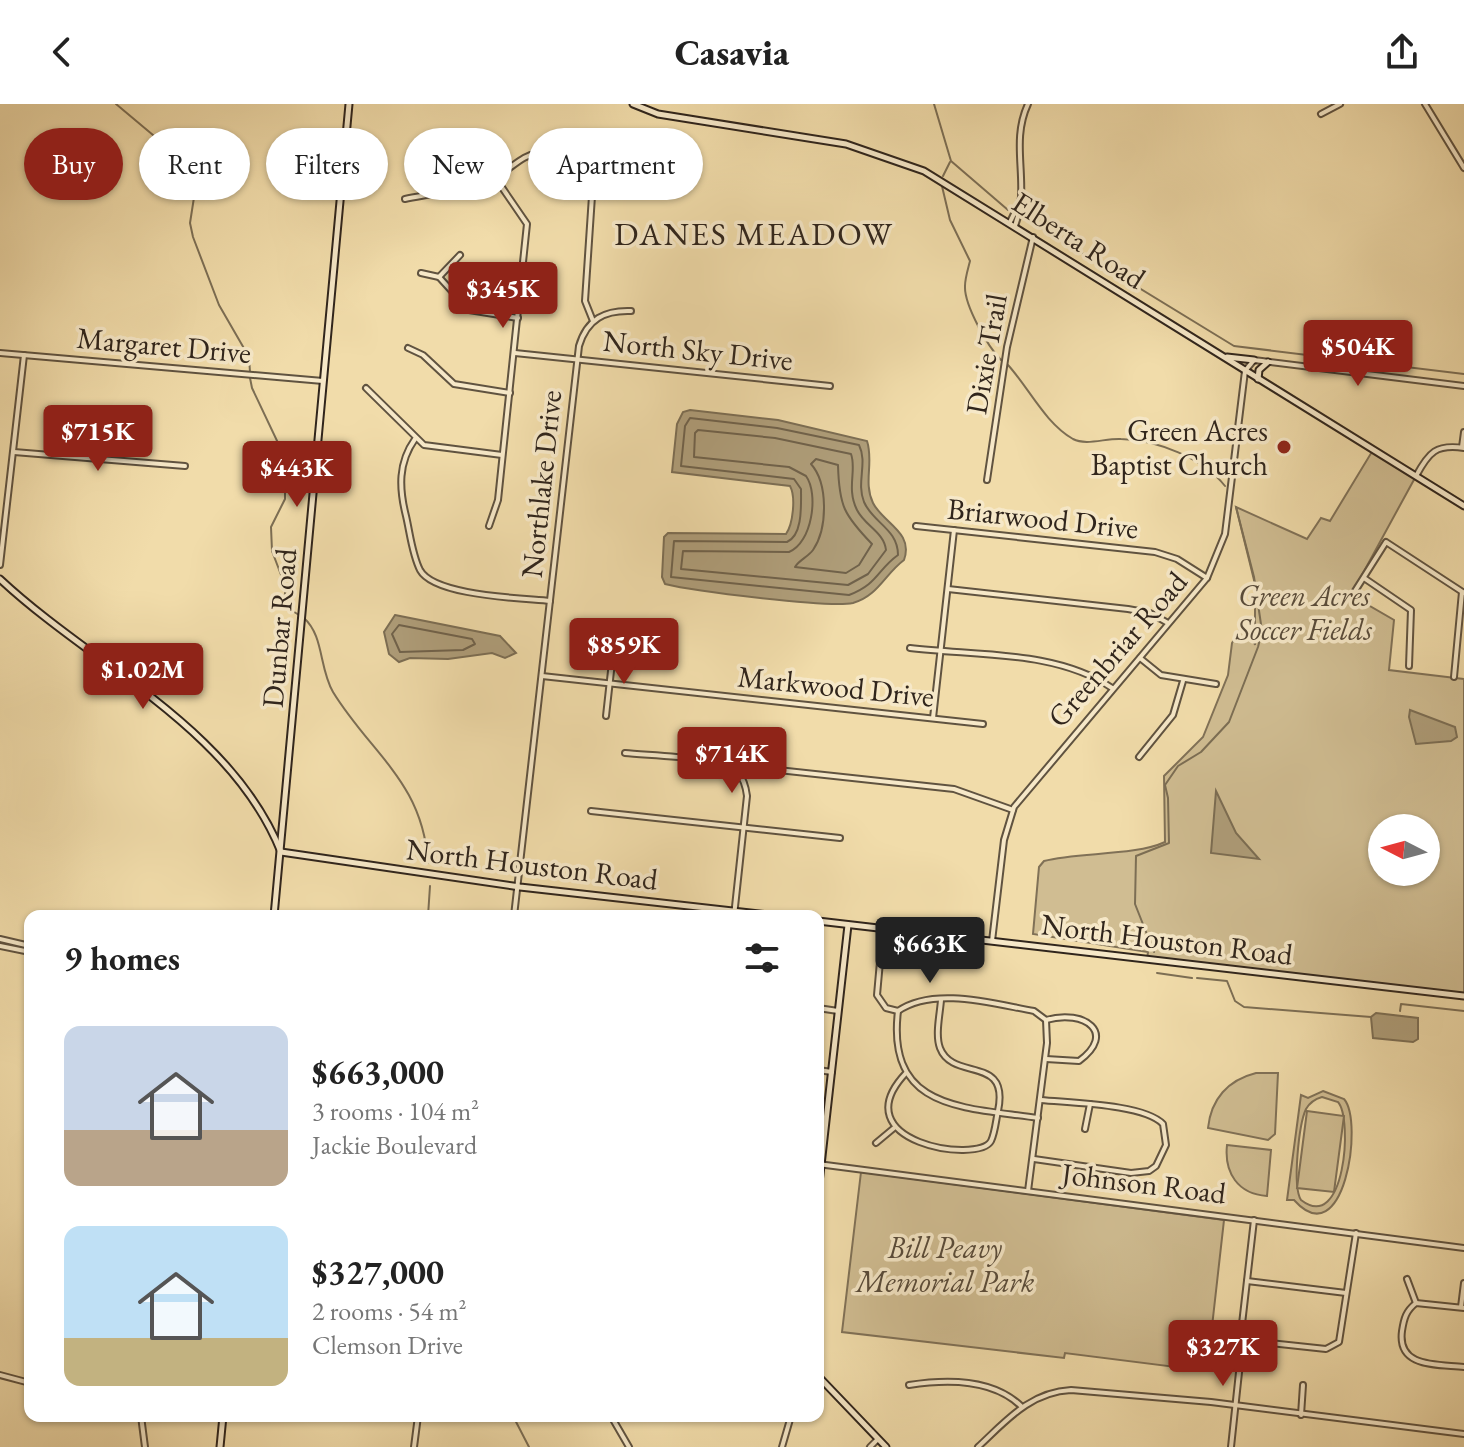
<!DOCTYPE html>
<html lang="en">
<head>
<meta charset="utf-8">
<style>
  :root { --surface:#fff; --page:#f6f6f6; --text:#222; --muted:#767676; --accent:#8f2418 }
  body { margin:0; font-family:"EB Garamond",serif; background:var(--page); color:var(--text); height:100vh; display:flex; flex-direction:column; font-size:30px; white-space:nowrap }
  * { box-sizing:border-box; margin:0 }
  p { font-size:26px; color:var(--muted) }
  .icon { flex:none; width:44px; height:44px; fill:none; stroke:currentColor; stroke-width:2; stroke-linecap:round; stroke-linejoin:round }
  .map { position:relative; flex:1; overflow:hidden }
  .side { position:absolute; left:24px; top:806px; width:800px; height:512px; display:flex; flex-direction:column; background:var(--surface); border-radius:16px; box-shadow:0 2px 6px #0004 }
  .side>* { flex:none }
  .hud { position:absolute; left:24px; top:24px; width:800px; height:72px; display:flex; gap:16px }
  .needle { width:52px; rotate:276deg }
  .buttons { position:absolute; left:1368px; top:710px; display:grid; gap:16px }
  .buttons a { display:grid; place-items:center; width:72px; height:72px; border-radius:50%; background:var(--surface); box-shadow:0 2px 6px #0004; font-size:40px }
  .price { position:absolute; translate:-50% -68px; padding:0 18px; border-radius:8px; background:var(--accent); color:#fff; font-size:26px; line-height:52px; filter:drop-shadow(0 2px 4px #0008) }
  .price::after { content:''; position:absolute; left:50%; top:48px; width:24px; height:18px; margin-left:-12px; background:inherit; clip-path:polygon(0 0,100% 0,50% 100%) }
  .price.current { background:#222; color:#fff }
  ul { padding:0; list-style:none }
  li { display:flex; align-items:center; gap:24px; height:200px; padding:0 40px }
  li span { display:grid; place-items:center; flex:none; width:224px; height:160px; border-radius:16px; color:#555 }
  li>.icon { margin-inline-start:auto }
  span .icon { width:96px; height:96px; fill:#fffc; stroke-width:1 }
  li b { font-size:34px }
  h2 { display:flex; justify-content:space-between; align-items:center; height:96px; padding:0 40px; font-size:34px }
  .chip { padding:0 28px; border-radius:36px; background:var(--surface); box-shadow:0 2px 6px #0004; font-size:28px; line-height:72px }
  .chip.current { background:var(--accent); color:#fff }
  header { display:flex; justify-content:space-between; align-items:center; height:104px; padding:0 40px; background:var(--surface); font-size:36px; font-weight:800 }
  .map>svg:first-child { display:block }
</style>
</head>
<body>
<header><svg class="icon" aria-label="back" viewBox="0 0 24 24"><path d="M15 5l-7 7 7 7"/></svg>Casavia<svg class="icon" aria-label="share" viewBox="0 0 24 24"><path d="M12 15V3M7 8l5-5 5 5M5 13v7h14v-7"/></svg></header>
<div class="map">
<svg width="1464" height="1343" viewBox="0 0 1464 1343">
  <rect width="100%" height="100%" fill="#f1dcaa"/>
  <filter id="stains"><feTurbulence type="fractalNoise" baseFrequency=".0025" numOctaves="4"/><feColorMatrix values="0 0 0 0 .2 0 0 0 0 .09 0 0 0 0 .02 0 0 0 .5 -.17"/></filter>
  <radialGradient id="worn" r=".72"><stop offset=".6" stop-color="#630" stop-opacity="0"/><stop offset="1" stop-color="#630" stop-opacity=".3"/></radialGradient>
  <g fill="#d0bd92" stroke="#807157" stroke-width="2" fill-rule="evenodd">
    <path d="M 1373,346 L 1416,372 L 1351,491 L 1394,516 L 1389,566 L 1464,575 L 1464,892 L 1147,855 L 1148,848 L 1033,830 L 1039,763 L 1044,757 C 1078,748 1135,752 1165,738 L 1164,672 L 1203,633 L 1228,571 L 1232,539 L 1241,524 L 1251,529 L 1255,541 L 1255,480 L 1236,403 L 1307,435 L 1321,414 L 1330,417 ZM 1382,724 L 1426,724 L 1426,768 L 1382,768 Z"/>
    <path d="M 1256,969 L 1278,969 L 1275,1030 L 1268,1036 L 1208,1024 C 1211,995 1228,976 1256,969 Z"/>
    <path d="M 1323,987 L 1344,995 C 1364,1018 1344,1152 1294,1096 L 1287,1096 L 1301,991 L 1308,994 ZM 1322,993 L 1338,998 C 1353,1015 1345,1130 1301,1096 C 1292,1082 1299,1020 1306,1005 C 1310,998 1315,995 1322,993 Z"/>
    <path d="M 1307,1007 L 1344,1012 L 1334,1088 L 1297,1084 Z"/>
    <path d="M 1227,1041 L 1271,1046 L 1267,1092 C 1238,1090 1224,1069 1227,1041 Z"/>
    <path d="M 861,1068 L 1224,1116 L 1207,1267 L 1065,1249 L 1064,1254 L 842,1228 Z"/>
  </g>
  <g fill="#af9e7a" stroke="#7c6e54" stroke-width="2">
    <path d="M 690,306 L 778,316 L 867,337 C 874,358 863,378 873,399 C 883,419 914,428 904,456 C 885,470 878,492 853,499 C 828,504 693,487 665,480 L 662,473 L 664,433 L 668,429 L 786,430 C 793,420 796,393 790,382 L 672,368 L 677,320 L 683,308 Z"/>
    <path d="M 395,511 L 500,532 L 516,549 L 505,554 L 492,549 L 448,555 L 410,554 L 399,558 L 389,550 L 384,528 Z"/>
    <path d="M 1410,606 L 1455,623 L 1457,633 L 1451,637 L 1416,640 L 1409,613 Z"/>
    <path d="M 1216,687 L 1236,729 L 1259,755 L 1211,749 Z"/>
    <path d="M 1376,909 L 1418,914 L 1418,935 L 1413,938 L 1373,934 L 1371,913 Z"/>
  </g>
  <g fill="none" stroke-linecap="round" stroke-linejoin="round">
    <g stroke="#70624b" stroke-width="2">
      <path d="M 690,314 L 777,324 L 859,341 C 868,359 856,378 864,398 C 873,419 898,425 898,451 C 877,466 878,480 849,491 L 671,473 L 674,437 L 787,438 C 803,431 801,401 801,385 L 794,375 L 681,362 L 685,322 Z"/>
      <path d="M 698,326 L 775,334 L 851,350 C 857,366 846,384 857,406 C 865,422 884,428 886,446 L 868,470 L 848,481 L 681,465 L 683,447 L 789,448 C 812,439 819,390 806,372 L 789,363 L 694,353 L 695,329 Z"/>
      <path d="M 816,355 L 838,361 C 839,402 844,411 872,440 L 859,461 L 846,469 L 795,463 C 799,456 808,453 813,446 C 828,424 828,379 811,360 Z"/>
      <path d="M 399,521 L 472,535 L 475,540 L 463,546 L 400,548 L 392,530 Z"/>
    </g>
    <g stroke="#7c6e54" stroke-width="2">
      <path d="M 116,0 L 178,52 L 195,87 L 190,119 L 193,133 L 219,201 L 249,253 L 250,268"/>
      <path d="M 934,0 L 951,57 L 1008,106"/>
      <path d="M 943,72 L 950,58"/>
      <path d="M 941,78 L 950,116 L 970,157 C 968,165 965,174 965,182 C 964,201 988,243 1001,256"/>
      <path d="M 1023,113 L 1234,242 L 1464,270"/>
      <path d="M 1008,261 C 1029,284 1045,319 1073,335 C 1086,342 1106,334 1121,335 C 1157,336 1203,354 1225,382"/>
      <path d="M 250,274 L 252,284 L 279,341 L 285,365 L 285,395 L 271,423 L 272,447 L 286,484 L 283,501 L 299,511"/>
      <path d="M 304,514 C 324,532 319,564 333,588 C 371,650 423,678 428,759"/>
      <path d="M 428,812 L 430,782"/>
      <path d="M 1154,848 L 1135,800 L 1136,752 L 1169,739 L 1168,694 L 1165,681 L 1178,662 L 1201,648 L 1229,618 L 1258,543 L 1262,527 L 1254,473 L 1236,403"/>
      <path d="M 1157,869 L 1192,874"/>
      <path d="M 1197,874 L 1227,877 L 1235,897 L 1244,903 L 1371,913"/>
      <path d="M 1400,907 L 1401,900 L 1464,907"/>
      <path d="M 513,1312 L 529,1343"/>
    </g>
    <defs>
      <g id="street">
        <path d="M 1425,0 L 1464,64"/>
        <path d="M 1321,10 L 1340,0"/>
        <path d="M 475,44 L 527,120 L 498,396 L 489,422"/>
        <path d="M 405,95 C 431,90 458,86 484,78 C 520,66 529,29 569,64 C 579,72 587,79 592,92 L 585,197 L 593,217"/>
        <path d="M 1010,118 L 1021,95"/>
        <path d="M 1015,122 C 1031,79 1009,41 1028,0"/>
        <path d="M 421,169 L 439,173 L 469,206 L 518,214"/>
        <path d="M 439,173 L 460,151"/>
        <path d="M 408,244 L 423,251 L 454,280 L 510,289"/>
        <path d="M 0,249 L 323,277"/>
        <path d="M 515,249 L 830,282"/>
        <path d="M 366,284 L 424,341 L 502,351"/>
        <path d="M 415,335 C 398,359 399,384 406,412 C 410,429 412,450 420,466 C 434,492 522,494 550,497"/>
        <path d="M 1462,343 L 1464,328"/>
        <path d="M 14,348 L 185,362"/>
        <path d="M 1416,372 C 1429,348 1436,340 1464,344"/>
        <path d="M 987,376 L 1007,243 L 1033,133"/>
        <path d="M 916,422 L 1155,448 L 1177,455 L 1207,474"/>
        <path d="M 0,461 L 24,251"/>
        <path d="M 1364,474 L 1411,506 L 1409,562"/>
        <path d="M 948,485 L 1128,505 L 1150,509 L 1168,519"/>
        <path d="M 1355,487 L 1386,438 L 1464,489"/>
        <path d="M 910,544 C 976,552 1056,546 1112,584"/>
        <path d="M 1140,554 L 1161,571 L 1216,580"/>
        <path d="M 542,572 L 983,620"/>
        <path d="M 1454,573 L 1462,488"/>
        <path d="M 606,612 L 613,549"/>
        <path d="M 933,614 L 954,426"/>
        <path d="M 625,649 C 651,652 721,652 738,669 C 744,675 746,684 747,692 L 734,812"/>
        <path d="M 1139,653 L 1173,611 L 1183,577"/>
        <path d="M 741,672 L 760,664 L 954,685 L 1013,706"/>
        <path d="M 591,707 L 840,734"/>
        <path d="M 514,812 L 579,242 C 587,215 605,206 631,207"/>
        <path d="M 883,824 L 877,891 L 886,904 L 898,907 C 934,882 994,900 1034,907 L 1046,916 L 1047,939 L 1028,1087"/>
        <path d="M 0,835 L 30,842"/>
        <path d="M 992,837 L 1004,736 L 1014,703 L 1207,474 L 1225,430 L 1245,267 L 1254,256 L 1464,282"/>
        <path d="M 0,842 L 30,848"/>
        <path d="M 818,904 L 838,907"/>
        <path d="M 898,907 C 886,1007 965,1003 1038,1014"/>
        <path d="M 1046,916 C 1085,905 1117,929 1079,957 L 1046,955"/>
        <path d="M 818,966 L 832,968"/>
        <path d="M 906,969 C 840,1039 979,1060 991,1037 C 995,1029 996,1016 998,1007 C 1010,950 953,978 940,944 C 935,931 940,910 941,896"/>
        <path d="M 1085,1025 L 1090,1000"/>
        <path d="M 876,1039 L 894,1024"/>
        <path d="M 1034,1055 L 1131,1069 L 1149,1067 L 1156,1062 L 1166,1041 L 1163,1020 C 1144,1000 1070,999 1041,996"/>
        <path d="M 818,1060 L 1464,1144"/>
        <path d="M 1254,1116 L 1242,1220 L 1252,1237 L 1326,1245 L 1339,1238 L 1356,1129"/>
        <path d="M 1407,1175 L 1416,1199"/>
        <path d="M 1247,1177 L 1346,1189"/>
        <path d="M 1461,1203 L 1464,1179"/>
        <path d="M 1464,1204 L 1416,1199 C 1406,1207 1404,1214 1402,1227 C 1397,1264 1437,1260 1464,1263"/>
        <path d="M 0,1271 L 30,1279"/>
        <path d="M 909,1281 C 947,1275 992,1274 1021,1302"/>
        <path d="M 1301,1311 L 1303,1281"/>
        <path d="M 141,1312 L 145,1343"/>
        <path d="M 611,1312 L 629,1343"/>
        <path d="M 694,1312 L 712,1314"/>
        <path d="M 414,1343 L 418,1312"/>
        <path d="M 782,1343 L 791,1312"/>
        <path d="M 870,1343 L 878,1335"/>
        <path d="M 978,1343 C 1006,1317 1030,1288 1071,1286 L 1211,1298 L 1464,1330"/>
        <path d="M 1231,1343 L 1240,1259 L 1252,1237"/>
      </g>
      <g id="secondary">
        <path d="M 633,0 L 658,10 L 846,40 L 924,67 L 1464,402"/>
        <path d="M 1227,253 L 1254,256"/>
        <path d="M 1258,275 L 1259,266 L 1268,258"/>
        <path d="M 0,475 C 93,562 231,623 281,748 L 520,783 L 778,812"/>
        <path d="M 274,812 L 349,0"/>
        <path d="M 818,817 L 1464,892"/>
        <path d="M 818,1088 L 848,821"/>
        <path d="M 818,1272 L 886,1343"/>
        <path d="M 220,1343 L 223,1312"/>
      </g>
    </defs>
    <use href="#street" stroke="#605340" stroke-width="8"/>
    <use href="#secondary" stroke="#30251c" stroke-width="9"/>
    <use href="#street" stroke="#f6e8c8" stroke-width="4"/>
    <use href="#secondary" stroke="#f6e8c8" stroke-width="5"/>
  </g>
  <circle fill="#8f2418" stroke="#f6e8c8" stroke-width="3" cx="1284" cy="343" r="8"/>
  <g text-anchor="middle" dominant-baseline="central" stroke-width="7" stroke-linejoin="round" paint-order="stroke">
    <g font-size="30" fill="#30251c" stroke="#f6e8c8">
      <text transform="translate(1079 136) rotate(33)">Elberta Road</text>
      <text transform="translate(164 241) rotate(5)">Margaret Drive</text>
      <text transform="translate(698 246) rotate(6)">North Sky Drive</text>
      <text transform="translate(986 250) rotate(-80)">Dixie Trail</text>
      <text transform="translate(541 380) rotate(-84)">Northlake Drive</text>
      <text transform="translate(1043 414) rotate(6)">Briarwood Drive</text>
      <text transform="translate(279 524) rotate(-85)">Dunbar Road</text>
      <text transform="translate(1117 545) rotate(-49)">Greenbriar Road</text>
      <text transform="translate(836 582) rotate(6)">Markwood Drive</text>
      <text transform="translate(532 760) rotate(7)">North Houston Road</text>
      <text transform="translate(1167 835) rotate(7)">North Houston Road</text>
      <text transform="translate(1144 1079) rotate(7)">Johnson Road</text>
    </g>
    <g font-size="30" fill="#30251c" stroke="#f6e8c8" text-anchor="end">
      <text x="1268" y="326">Green Acres<tspan x="1268" dy="34">Baptist Church</tspan></text>
    </g>
    <g font-size="30" font-style="italic" fill="#584b3a" stroke="#f6e8c8">
      <text x="1304" y="491">Green Acres<tspan x="1304" dy="34">Soccer Fields</tspan></text>
      <text x="945" y="1143">Bill Peavy<tspan x="945" dy="34">Memorial Park</tspan></text>
    </g>
    <g font-size="32" letter-spacing="2" fill="#30251c" stroke="#f6e8c8">
      <text x="754" y="130">DANES MEADOW</text>
    </g>
  </g>
  <rect width="100%" height="100%" filter="url(#stains)"/>
  <rect width="100%" height="100%" fill="url(#worn)"/>
</svg>
<div class="buttons">
<a><svg class="needle" viewBox="-14 -14 28 28"><path d="M0-13l5 13h-10z" fill="#e53935"/><path d="M0 13l5-13h-10z" fill="#767676"/></svg></a>
</div>
<b class="price" style="left:503px;top:226px">$345K</b>
<b class="price" style="left:1358px;top:284px">$504K</b>
<b class="price" style="left:98px;top:369px">$715K</b>
<b class="price" style="left:297px;top:405px">$443K</b>
<b class="price" style="left:624px;top:582px">$859K</b>
<b class="price" style="left:143px;top:607px">$1.02M</b>
<b class="price" style="left:732px;top:691px">$714K</b>
<b class="price current" style="left:930px;top:881px">$663K</b>
<b class="price" style="left:1223px;top:1284px">$327K</b>
<div class="hud">
<a class="chip current">Buy</a>
<a class="chip">Rent</a>
<a class="chip">Filters</a>
<a class="chip">New</a>
<a class="chip">Apartment</a>
</div>
<section class="side">
<h2>9 homes<svg class="icon" aria-label="filters" viewBox="0 0 24 24"><path d="M4 7h16M4 17h16"/><circle cx="9" cy="7" r="2"/><circle cx="15" cy="17" r="2"/></svg></h2>
<ul>
<li><span style="background:linear-gradient(#c9d6e8 65%,#b9a48a 0)"><svg class="icon" aria-label="home" viewBox="0 0 24 24"><path d="M3 11l9-7 9 7M6 9v11h12V9"/></svg></span><div><b>$663,000</b><p>3 rooms · 104 m²</p><p>Jackie Boulevard</p></div></li>
<li><span style="background:linear-gradient(#bfe0f5 70%,#c2b280 0)"><svg class="icon" aria-label="home" viewBox="0 0 24 24"><path d="M3 11l9-7 9 7M6 9v11h12V9"/></svg></span><div><b>$327,000</b><p>2 rooms · 54 m²</p><p>Clemson Drive</p></div></li>
</ul>
</section>
</div>
</body>
</html>
